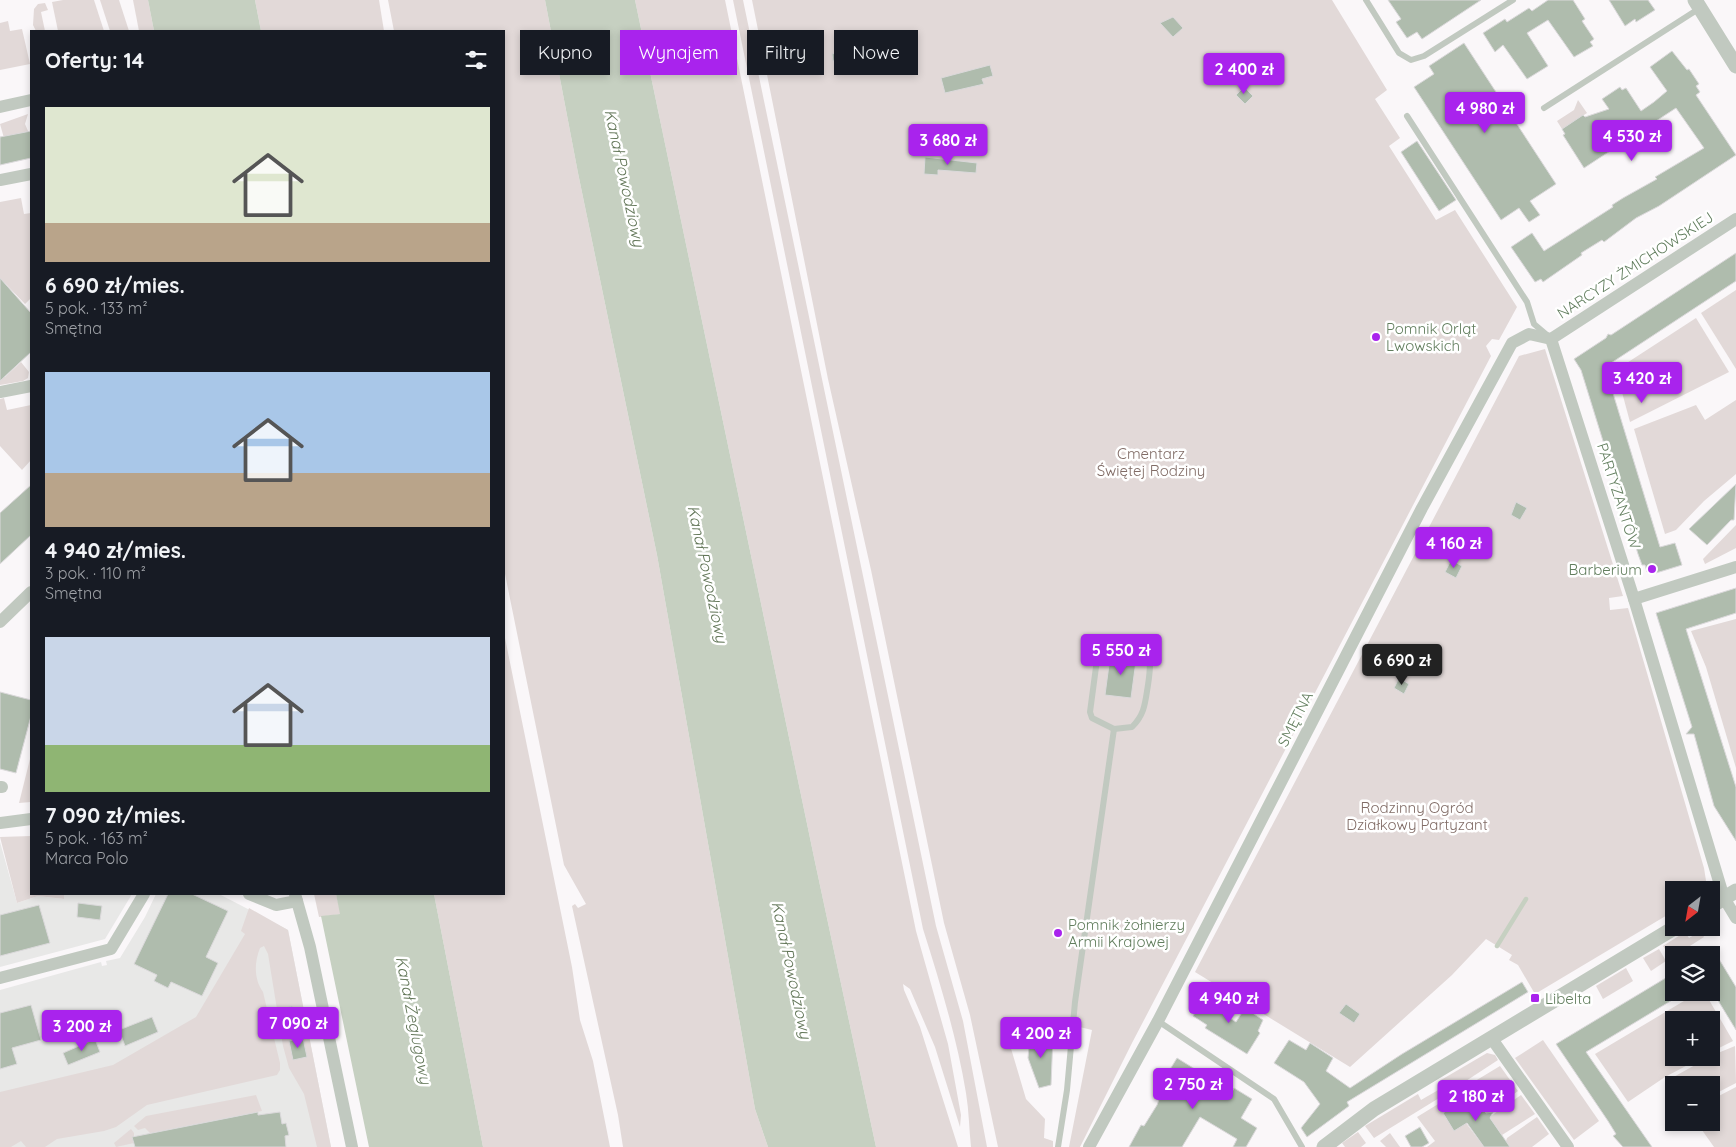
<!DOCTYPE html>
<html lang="pl">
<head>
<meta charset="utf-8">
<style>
  :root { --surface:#171b24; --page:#242831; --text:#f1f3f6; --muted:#9ea1a6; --accent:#a923ed }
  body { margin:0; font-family:Quicksand,sans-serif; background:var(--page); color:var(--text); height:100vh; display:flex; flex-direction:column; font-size:19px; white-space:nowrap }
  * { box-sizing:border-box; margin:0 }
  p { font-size:16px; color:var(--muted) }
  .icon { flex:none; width:28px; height:28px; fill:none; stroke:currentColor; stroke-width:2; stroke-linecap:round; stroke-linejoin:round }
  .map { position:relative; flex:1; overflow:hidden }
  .side { position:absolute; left:30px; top:30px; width:475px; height:865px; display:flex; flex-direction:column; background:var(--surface); border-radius:0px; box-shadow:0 2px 8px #0003 }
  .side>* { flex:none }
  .banner { position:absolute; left:520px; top:30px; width:475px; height:45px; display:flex; gap:10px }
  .needle { width:32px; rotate:211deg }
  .controls { position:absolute; left:1665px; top:881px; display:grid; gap:10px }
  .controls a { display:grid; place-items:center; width:55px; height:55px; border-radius:0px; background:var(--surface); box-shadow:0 2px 8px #0003; font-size:25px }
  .price { position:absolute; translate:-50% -42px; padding:0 11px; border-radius:5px; background:var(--accent); color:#fff; font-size:16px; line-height:32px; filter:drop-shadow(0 1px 2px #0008) }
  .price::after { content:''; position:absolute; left:50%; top:30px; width:15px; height:11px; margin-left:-8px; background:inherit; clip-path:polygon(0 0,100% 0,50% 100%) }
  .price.current { background:#222; color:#fff }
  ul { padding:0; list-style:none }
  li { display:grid; align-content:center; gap:10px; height:265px; padding:0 15px }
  li span { display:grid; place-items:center; height:155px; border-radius:0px; color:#555 }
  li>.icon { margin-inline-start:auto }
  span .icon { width:90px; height:90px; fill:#fffc; stroke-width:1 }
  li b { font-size:21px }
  h2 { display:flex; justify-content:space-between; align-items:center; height:60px; padding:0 15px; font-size:21px }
  .chip { padding:0 18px; border-radius:0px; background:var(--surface); box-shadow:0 2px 8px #0003; font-size:18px; line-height:45px }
  .chip.current { background:var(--accent); color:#fff }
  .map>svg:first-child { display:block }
</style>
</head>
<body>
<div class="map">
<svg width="1736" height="1147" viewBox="0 0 1736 1147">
  <rect width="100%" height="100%" fill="#faf7f9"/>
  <g fill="#e8e8e7">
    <path d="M 0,842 L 17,903 L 38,896 L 63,899 L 64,894 L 132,894 L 105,939 L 0,967 Z"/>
    <path d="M 156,894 L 219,894 L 288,930 L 331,1147 L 0,1147 L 0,990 L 101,962 L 102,966 L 107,965 L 106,961 L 120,958 L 145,917 Z"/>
  </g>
  <g fill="#e2d9d8">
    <path d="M 63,0 L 94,0 L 104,31 L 58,31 L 52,2 Z"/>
    <path d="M 100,0 L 119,0 L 129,31 L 110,31 Z"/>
    <path d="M 133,0 L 148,0 L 154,31 L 139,31 Z"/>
    <path d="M 255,0 L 379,0 L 384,31 L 261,31 Z"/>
    <path d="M 388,0 L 545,0 L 578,173 L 657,555 L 755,1109 L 768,1147 L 623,1147 L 618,1115 L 572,906 L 575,904 L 578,908 L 586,904 L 564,865 L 504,569 L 504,31 L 394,31 Z"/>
    <path d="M 635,0 L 725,0 L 916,931 L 948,1044 L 961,1115 L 960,1127 L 935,1047 L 910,989 L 903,984 L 904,990 L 920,1027 L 958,1147 L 876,1147 L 815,862 Z"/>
    <path d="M 733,0 L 743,0 L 936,926 L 963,1021 L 987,1147 L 971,1147 C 969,1129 969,1111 966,1093 C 957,1038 940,983 923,929 Z"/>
    <path d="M 752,0 L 1332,0 L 1387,90 L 1375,99 L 1400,138 L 1389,146 L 1436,220 L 1455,210 L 1517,307 L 1499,340 L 1492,339 L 1486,346 L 1491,356 L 1132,1043 L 1080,1147 L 1069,1147 L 1092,1030 L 1063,1023 L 1010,1025 L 1007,1035 L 1026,1099 L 1045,1119 L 1044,1138 L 1053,1141 L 1053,1147 L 998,1147 L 970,1015 L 944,923 L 871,570 L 828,379 Z"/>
    <path d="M 45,3 L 48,10 L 41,12 L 45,31 L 36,31 L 33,25 L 34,9 L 38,4 Z"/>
    <path d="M 8,21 L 10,31 L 22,29 L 30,64 L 0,70 L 0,23 Z"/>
    <path d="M 1578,100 L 1587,113 L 1562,129 L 1557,121 L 1574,110 Z"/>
    <path d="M 28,114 L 25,124 L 28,131 L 4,138 L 0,124 Z"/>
    <path d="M 21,198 L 24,214 L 31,213 L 31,298 L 25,304 L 0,278 L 0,202 Z"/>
    <path d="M 1736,290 L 1736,369 L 1701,313 Z"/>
    <path d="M 1696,318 L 1729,372 L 1630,422 L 1616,370 Z"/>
    <path d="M 1545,349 L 1623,596 L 1609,598 L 1610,610 L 1628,608 L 1704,868 L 1707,887 L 1705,890 L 1674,890 L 1674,911 L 1535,994 L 1518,965 L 1509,960 L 1512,955 L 1486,939 L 1452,975 L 1350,1067 L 1195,972 L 1519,356 Z"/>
    <path d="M 21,362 L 29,372 L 28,378 L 23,381 L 0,385 L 0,373 L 5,377 Z"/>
    <path d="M 4,398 L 7,410 L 31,405 L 31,460 L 22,470 L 0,446 L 0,399 Z"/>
    <path d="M 1736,400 L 1736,474 L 1704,501 L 1676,530 L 1665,534 L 1634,429 L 1696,405 L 1705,420 Z"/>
    <path d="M 1736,525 L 1736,548 L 1705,564 L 1703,559 Z"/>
    <path d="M 1736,619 L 1736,768 L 1706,667 L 1691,631 Z"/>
    <path d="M 504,633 L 572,967 L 580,1020 L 593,1061 L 610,1147 L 483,1147 L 434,894 L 504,894 Z"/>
    <path d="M 31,755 L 31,802 L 19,803 Z"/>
    <path d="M 31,836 L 31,894 L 64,894 L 64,899 L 38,896 L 17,903 L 0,837 Z"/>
    <path d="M 314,894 L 336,894 L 341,914 L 319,917 Z"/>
    <path d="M 249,908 L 288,930 L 331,1147 L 317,1147 L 304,1094 L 289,1068 L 283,1046 L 268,954 L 264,946 L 260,948 C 254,963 254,979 263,992 L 280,1063 L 280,1070 L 277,1075 L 147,1105 L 116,1127 L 104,1131 L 57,1139 L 45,1147 L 26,1147 L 21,1141 L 11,1147 L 0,1147 L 0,1092 L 113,1065 L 196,1017 L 245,934 L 241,931 Z"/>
    <path d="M 1701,931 L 1704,937 L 1671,958 L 1663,946 L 1685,932 L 1689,938 Z"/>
    <path d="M 1659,949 L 1666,961 L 1651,971 L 1643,958 Z"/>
    <path d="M 1626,968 L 1633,981 L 1603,999 L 1596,986 Z"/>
    <path d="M 1699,992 L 1705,993 L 1733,1041 L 1711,1052 L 1711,1020 L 1674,1020 L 1674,1058 L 1701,1058 L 1665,1077 L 1628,1102 L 1595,1054 Z"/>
    <path d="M 1543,1040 L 1599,1121 L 1574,1140 L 1515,1058 Z"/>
    <path d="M 1735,1046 L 1736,1083 L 1711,1096 L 1711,1085 L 1674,1086 L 1670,1079 L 1713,1055 Z"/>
    <path d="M 1487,1053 L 1495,1055 L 1498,1060 L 1449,1092 L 1441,1080 Z"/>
    <path d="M 1500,1066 L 1518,1091 L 1488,1113 L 1486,1113 L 1473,1095 L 1458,1104 L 1452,1095 Z"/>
    <path d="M 1736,1087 L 1736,1147 L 1714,1147 L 1697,1123 L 1711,1122 L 1711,1100 Z"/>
    <path d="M 1440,1089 L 1444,1095 L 1374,1138 L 1365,1126 L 1418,1094 L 1421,1100 Z"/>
    <path d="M 256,1095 L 262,1111 L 150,1133 L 145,1128 L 138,1130 L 134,1126 L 146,1116 Z"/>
    <path d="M 1521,1095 L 1535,1114 L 1502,1135 L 1490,1118 L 1491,1116 Z"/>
    <path d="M 1448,1098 L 1452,1107 L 1443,1113 L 1454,1131 L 1466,1123 L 1484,1147 L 1427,1147 L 1435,1141 L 1417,1117 Z"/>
    <path d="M 1537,1117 L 1549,1134 L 1532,1147 L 1510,1147 L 1506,1141 L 1507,1138 Z"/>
    <path d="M 131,1129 L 134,1133 L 134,1143 L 116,1147 L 114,1143 Z"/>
    <path d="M 1358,1132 L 1366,1143 L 1361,1147 L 1345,1147 L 1342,1143 Z"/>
    <path d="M 1390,1133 L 1400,1147 L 1386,1147 L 1380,1141 Z"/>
  </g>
  <g fill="#c6d0c1">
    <path d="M 148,0 L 255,0 L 261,31 L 154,31 Z"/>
    <path d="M 545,0 L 635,0 L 815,862 L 876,1147 L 768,1147 L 755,1109 L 657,555 L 578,173 Z"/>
    <path d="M 336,894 L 434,894 L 483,1147 L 369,1147 L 321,916 L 340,914 Z"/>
  </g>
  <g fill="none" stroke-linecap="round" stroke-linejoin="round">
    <path stroke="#c6d0c1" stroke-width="4.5" d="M 1497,946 L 1526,899"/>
  </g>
  <g fill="#afbcad" stroke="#dbd9db">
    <path d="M 1388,0 L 1481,0 L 1422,39 L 1417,32 L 1407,38 L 1396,22 L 1401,19 Z"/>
    <path d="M 1548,0 L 1573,0 L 1585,19 L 1582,21 L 1594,39 L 1590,42 L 1593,46 L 1574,57 L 1548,20 L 1527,33 L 1548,66 L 1527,79 L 1503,45 L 1495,52 L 1483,33 L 1505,19 L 1507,22 L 1529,8 L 1532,11 Z"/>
    <path d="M 1609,0 L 1648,0 L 1655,10 L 1636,22 L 1635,19 L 1625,26 Z"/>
    <path d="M 1173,17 L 1183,28 L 1173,37 L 1160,23 Z"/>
    <path d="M 1464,43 L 1556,184 L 1530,201 L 1540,215 L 1529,222 L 1519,208 L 1501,220 L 1414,87 L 1434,74 L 1429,66 Z"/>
    <path d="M 869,44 L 871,57 L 833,61 L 832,54 Z"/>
    <path d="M 1672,51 L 1687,70 L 1689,69 L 1699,84 L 1696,86 L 1700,92 L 1696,95 L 1736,155 L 1659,206 L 1636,218 L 1604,242 L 1602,240 L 1581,253 L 1582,255 L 1543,282 L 1541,279 L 1535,282 L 1511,247 L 1532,233 L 1544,251 L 1613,207 L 1612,205 L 1623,198 L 1657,179 L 1655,177 L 1704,148 L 1676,108 L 1584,168 L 1563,135 L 1565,134 L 1562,129 L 1583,115 L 1585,117 L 1609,109 L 1602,99 L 1620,87 L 1622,90 L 1626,88 L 1641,111 L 1654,102 L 1667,91 L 1650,67 Z"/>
    <path d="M 990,65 L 993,76 L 982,79 L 984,84 L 945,93 L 941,78 Z"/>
    <path d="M 1244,87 L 1253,96 L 1245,104 L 1236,95 Z"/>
    <path d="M 31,131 L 31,158 L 0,165 L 0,137 Z"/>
    <path d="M 1417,141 L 1456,200 L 1439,211 L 1401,152 Z"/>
    <path d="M 925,157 L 977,163 L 976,173 L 938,170 L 938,175 L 924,174 Z"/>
    <path d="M 1736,253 L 1736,281 L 1605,367 L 1660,547 L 1675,543 L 1682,565 L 1656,573 L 1655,570 L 1647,572 L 1645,565 L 1642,565 L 1638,554 L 1581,370 L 1574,359 L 1606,338 L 1608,334 L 1611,335 Z"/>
    <path d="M 0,278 L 31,313 L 31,352 L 0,381 Z"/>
    <path d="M 1736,484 L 1734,520 L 1731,520 L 1707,545 L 1689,529 Z"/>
    <path d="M 31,485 L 31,535 L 0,564 L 0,513 Z"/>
    <path d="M 1516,502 L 1527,508 L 1520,520 L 1511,515 Z"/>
    <path d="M 1451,560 L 1462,566 L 1456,578 L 1445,572 Z"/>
    <path d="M 1736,588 L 1736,613 L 1686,629 L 1736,787 L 1736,841 L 1714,806 L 1694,734 L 1686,734 L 1692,727 L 1656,613 Z"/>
    <path d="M 1115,652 L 1132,654 L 1131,660 L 1136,661 L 1131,698 L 1105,695 L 1110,657 L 1115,658 Z"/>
    <path d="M 1399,678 L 1409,684 L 1404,694 L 1394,688 Z"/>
    <path d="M 0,692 L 31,700 L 31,716 L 16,773 L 0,769 Z"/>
    <path d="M 168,894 L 192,894 L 228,911 L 206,957 L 218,963 L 202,996 L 171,982 L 168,988 L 154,981 L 157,975 L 134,964 Z"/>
    <path d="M 78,903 L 102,906 L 100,920 L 77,917 Z"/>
    <path d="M 39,905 L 50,943 L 0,956 L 0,915 Z"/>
    <path d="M 1711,946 L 1736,987 L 1736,1030 L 1711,989 Z"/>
    <path d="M 1674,973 L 1674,999 L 1586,1052 L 1652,1147 L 1623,1147 L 1613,1136 L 1616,1134 L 1608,1121 L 1556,1044 Z"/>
    <path d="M 1522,982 L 1528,992 L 1347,1102 L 1349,1106 L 1307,1137 L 1301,1128 L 1320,1104 L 1304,1082 L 1274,1063 L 1289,1040 L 1306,1050 L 1310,1043 L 1333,1058 L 1326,1071 L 1350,1088 L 1402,1054 Z"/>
    <path d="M 1210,989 L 1220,996 L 1214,1008 L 1236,1022 L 1245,1008 L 1263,1020 L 1258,1031 L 1260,1033 L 1247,1054 L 1205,1028 L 1207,1025 L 1193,1016 Z"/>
    <path d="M 1346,1004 L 1360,1014 L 1354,1023 L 1339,1013 Z"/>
    <path d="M 31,1005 L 41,1040 L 12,1048 L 17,1064 L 0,1069 L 0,1013 Z"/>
    <path d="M 292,1006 L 297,1028 L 286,1030 L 282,1009 Z"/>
    <path d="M 152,1017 L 158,1032 L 125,1046 L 119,1030 Z"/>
    <path d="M 1030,1035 L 1053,1036 L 1051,1085 L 1039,1088 L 1028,1058 Z"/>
    <path d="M 303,1038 L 307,1057 L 293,1060 L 289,1041 Z"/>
    <path d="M 95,1039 L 100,1052 L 68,1065 L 63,1053 Z"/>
    <path d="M 1177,1058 L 1232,1092 L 1234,1088 L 1252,1099 L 1241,1118 L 1257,1128 L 1246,1147 L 1233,1147 L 1237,1139 L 1200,1117 L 1182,1147 L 1129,1147 L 1141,1125 L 1144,1126 L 1157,1105 L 1160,1097 L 1155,1094 Z"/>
    <path d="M 1473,1095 L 1486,1113 L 1493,1112 L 1490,1118 L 1510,1147 L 1484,1147 L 1467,1123 L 1454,1131 L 1443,1113 L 1452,1107 L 1452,1100 L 1458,1104 Z"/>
    <path d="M 258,1112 L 258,1115 L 280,1112 L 282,1124 L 286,1123 L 289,1135 L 285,1136 L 286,1147 L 135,1147 L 132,1137 Z"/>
    <path d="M 1420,1127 L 1429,1143 L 1422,1147 L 1411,1147 L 1405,1136 Z"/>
  </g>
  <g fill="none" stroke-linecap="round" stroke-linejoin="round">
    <g stroke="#c1c9c0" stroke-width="6">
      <path d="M 1366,0 L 1399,53 L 1411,60 L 1424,56 L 1513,0"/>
      <path d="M 1544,108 L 1700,8"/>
      <path d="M 1407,116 L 1527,302 L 1534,324 L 1547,335"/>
      <path d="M 1113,638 C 1151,636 1153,653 1148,685 C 1145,703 1145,714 1132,727 L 1114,729 L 1092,718 L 1090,712 L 1098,652 L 1101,646 Z"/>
      <path d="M 1158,1021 L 1274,1099 L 1302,1147"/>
      <path d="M 1058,1147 L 1067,1090 L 1075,1002 L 1114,729"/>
    </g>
    <g stroke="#c1c9c0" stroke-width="12">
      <path d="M 0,107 L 31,100"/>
      <path d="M 0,180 L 31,174"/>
      <path d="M 1551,339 L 1634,599 L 1724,898 L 1736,918"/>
      <path d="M 1551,339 L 1736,219"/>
      <path d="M 0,392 L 31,386"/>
      <path d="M 1634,599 L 1736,567"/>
      <path d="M 0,622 L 31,592"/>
      <path d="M 0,787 L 2,787"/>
      <path d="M 0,823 L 31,819"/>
      <path d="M 249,894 L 276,905 L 297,901"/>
      <path d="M 295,894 L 310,947 L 352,1147"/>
      <path d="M 0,978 L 111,949 L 144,894"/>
      <path d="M 1492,1039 L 1568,1147"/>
      <path d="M 1089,1147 L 1158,1021 L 1422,508 L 1512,343 L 1529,334 L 1551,339"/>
    </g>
    <g stroke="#c1c9c0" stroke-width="15">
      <path d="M 1695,0 L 1736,66"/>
      <path d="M 1711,906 L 1736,891"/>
      <path d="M 1324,1147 L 1374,1109 L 1674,928"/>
    </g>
  </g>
  <g fill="#a923ed" stroke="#fff" stroke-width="2">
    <circle cx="1376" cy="337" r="5"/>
    <circle cx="1652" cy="569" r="5"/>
    <circle cx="1058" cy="933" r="5"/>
    <rect x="1530" y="993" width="10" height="10" rx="2.5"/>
  </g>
  <g text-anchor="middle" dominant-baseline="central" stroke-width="5" stroke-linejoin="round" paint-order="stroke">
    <g font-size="15" fill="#627e5e" stroke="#fff">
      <text transform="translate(1635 265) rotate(-33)">NARCYZY ŻMICHOWSKIEJ</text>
      <text transform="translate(1619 496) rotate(72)">PARTYZANTÓW</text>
      <text transform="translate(1295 719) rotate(-63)">SMĘTNA</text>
    </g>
    <g font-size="15" fill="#627e5e" stroke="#fff" text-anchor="start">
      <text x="1386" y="328">Pomnik Orląt<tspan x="1386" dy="17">Lwowskich</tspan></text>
      <text x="1642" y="569" text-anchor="end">Barberium</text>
      <text x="1068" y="924">Pomnik żołnierzy<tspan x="1068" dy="17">Armii Krajowej</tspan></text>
      <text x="1545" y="998">Libelta</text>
    </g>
    <g font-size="15" fill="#816c66" stroke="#fff">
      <text x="1151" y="453">Cmentarz<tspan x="1151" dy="17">Świętej Rodziny</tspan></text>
      <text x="1417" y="807">Rodzinny Ogród<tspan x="1417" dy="17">Działkowy Partyzant</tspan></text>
    </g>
    <g font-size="16" font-style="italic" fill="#627658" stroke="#fff">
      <text transform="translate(625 178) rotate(78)">Kanał Powodziowy</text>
      <text transform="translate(708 574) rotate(78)">Kanał Powodziowy</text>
      <text transform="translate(792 970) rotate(78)">Kanał Powodziowy</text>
      <text transform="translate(414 1020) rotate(79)">Kanał Żeglugowy</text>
    </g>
  </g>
</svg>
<div class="controls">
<a><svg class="needle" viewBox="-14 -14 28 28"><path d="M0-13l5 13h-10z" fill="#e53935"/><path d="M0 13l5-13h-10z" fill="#9ea1a6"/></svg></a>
<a><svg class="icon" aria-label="layers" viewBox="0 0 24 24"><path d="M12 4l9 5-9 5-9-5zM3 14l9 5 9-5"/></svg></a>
<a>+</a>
<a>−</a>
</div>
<b class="price" style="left:1244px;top:95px">2 400 zł</b>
<b class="price" style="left:1485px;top:134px">4 980 zł</b>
<b class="price" style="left:1632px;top:162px">4 530 zł</b>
<b class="price" style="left:948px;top:166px">3 680 zł</b>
<b class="price" style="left:1642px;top:404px">3 420 zł</b>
<b class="price" style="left:1454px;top:569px">4 160 zł</b>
<b class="price" style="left:1121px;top:676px">5 550 zł</b>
<b class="price current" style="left:1402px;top:686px">6 690 zł</b>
<b class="price" style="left:1229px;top:1024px">4 940 zł</b>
<b class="price" style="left:298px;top:1049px">7 090 zł</b>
<b class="price" style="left:82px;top:1052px">3 200 zł</b>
<b class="price" style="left:1041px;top:1059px">4 200 zł</b>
<b class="price" style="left:1193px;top:1110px">2 750 zł</b>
<b class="price" style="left:1476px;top:1122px">2 180 zł</b>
<div class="banner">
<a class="chip">Kupno</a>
<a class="chip current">Wynajem</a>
<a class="chip">Filtry</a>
<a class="chip">Nowe</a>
</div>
<section class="side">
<h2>Oferty: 14<svg class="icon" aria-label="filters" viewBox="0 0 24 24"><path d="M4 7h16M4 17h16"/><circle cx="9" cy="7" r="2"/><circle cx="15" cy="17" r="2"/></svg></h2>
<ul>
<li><span style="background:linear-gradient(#dfe7d0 75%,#b9a48a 0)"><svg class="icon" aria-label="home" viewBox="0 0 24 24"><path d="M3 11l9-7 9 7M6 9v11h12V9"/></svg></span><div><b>6 690 zł/mies.</b><p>5 pok. · 133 m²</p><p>Smętna</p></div></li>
<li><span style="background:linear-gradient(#a9c7e8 65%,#b9a48a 0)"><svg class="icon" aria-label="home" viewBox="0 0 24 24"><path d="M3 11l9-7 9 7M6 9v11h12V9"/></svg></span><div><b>4 940 zł/mies.</b><p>3 pok. · 110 m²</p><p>Smętna</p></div></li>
<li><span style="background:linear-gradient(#c9d6e8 70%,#8fb573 0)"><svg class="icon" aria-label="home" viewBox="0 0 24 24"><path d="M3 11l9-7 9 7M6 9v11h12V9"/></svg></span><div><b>7 090 zł/mies.</b><p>5 pok. · 163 m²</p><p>Marca Polo</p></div></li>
</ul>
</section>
</div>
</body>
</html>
